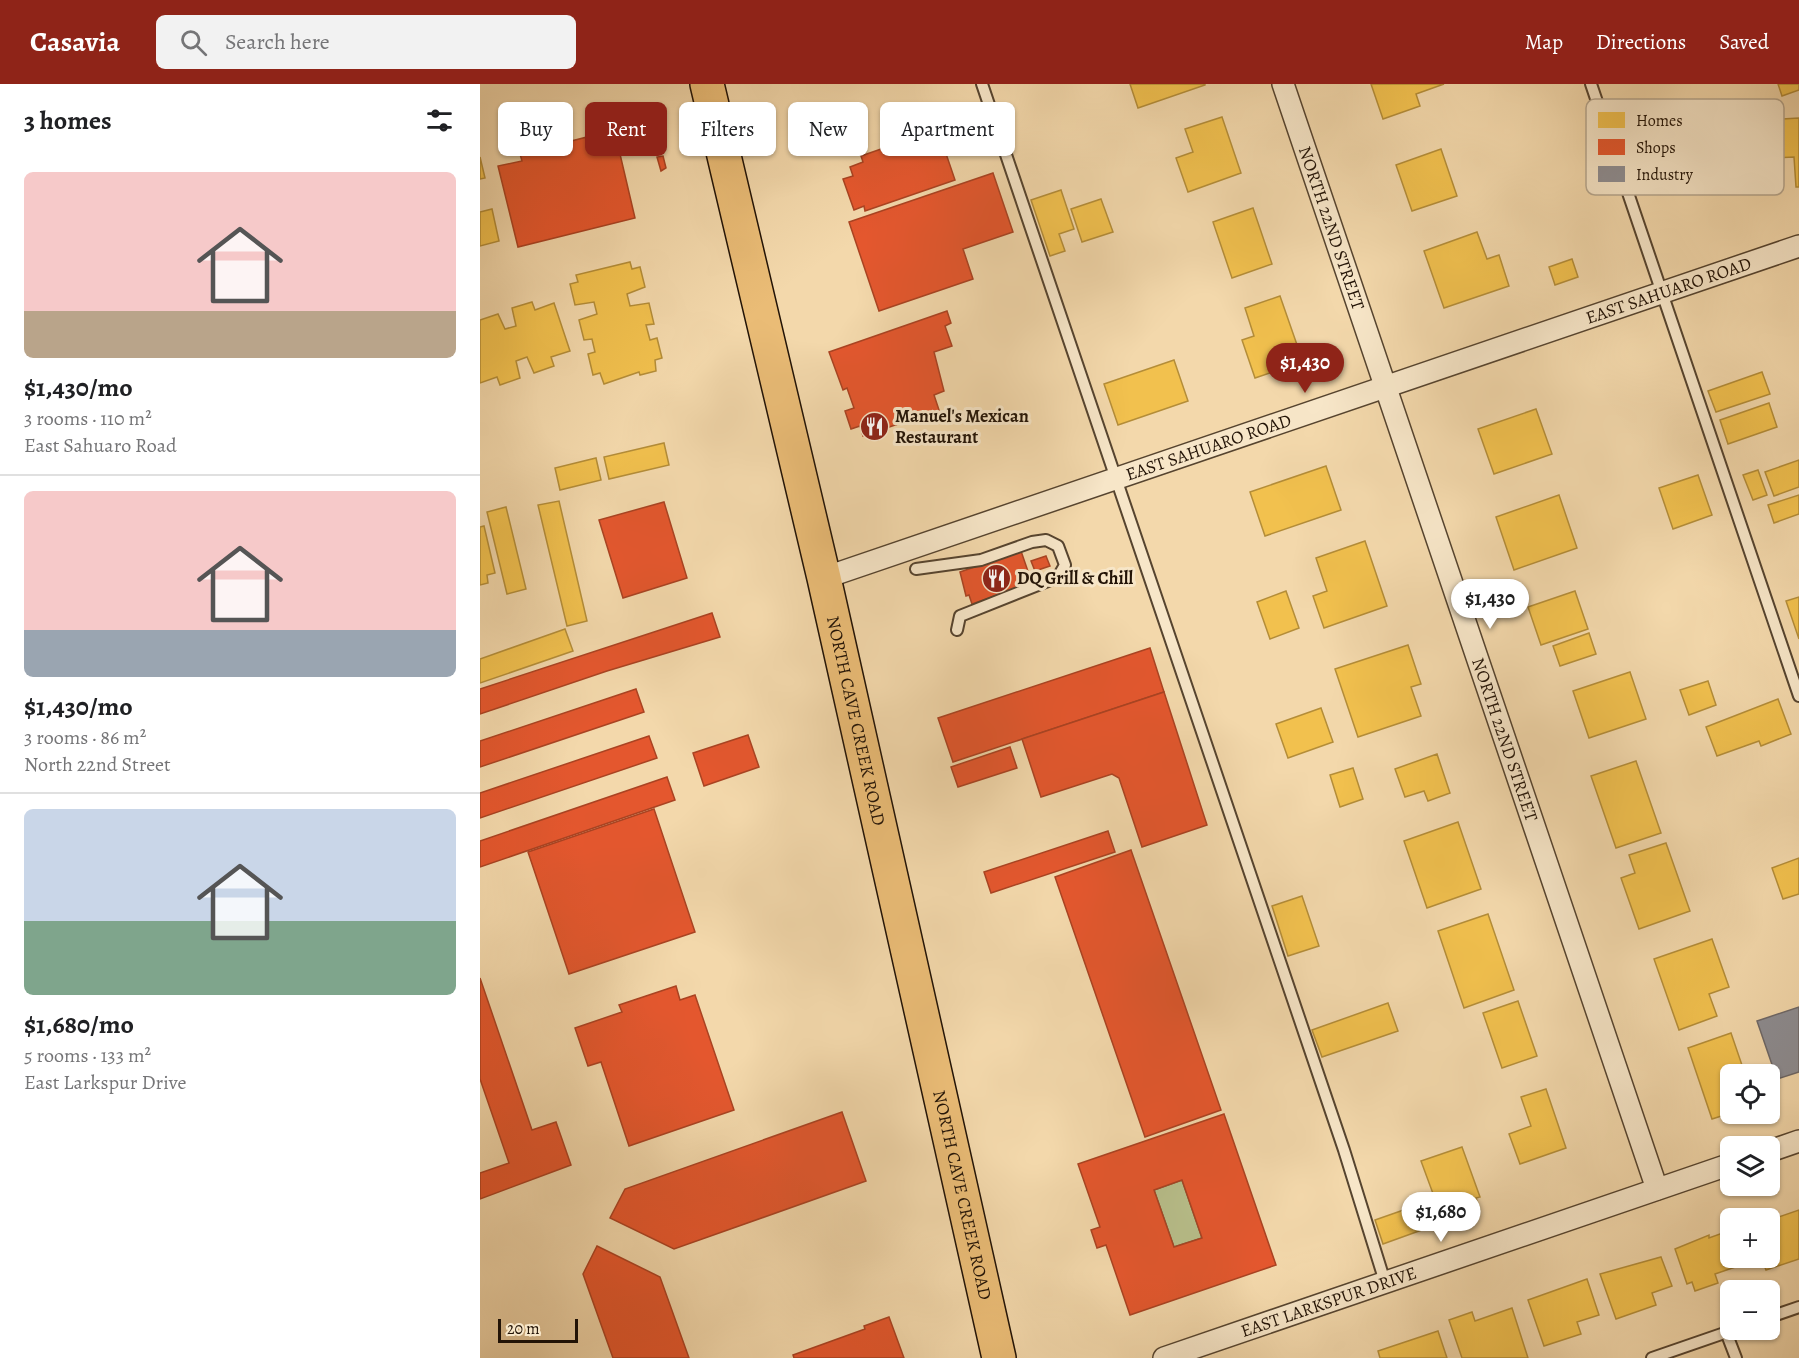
<!DOCTYPE html>
<html lang="en">
<head>
<meta charset="utf-8">
<style>
  :root { --surface:#fff; --page:#f2f2f2; --text:#202124; --muted:#757577; --line:#e0e0e0; --accent:#8f2418 }
  body { margin:0; font-family:Alegreya,serif; background:var(--page); color:var(--text); height:100vh; display:flex; flex-direction:column; font-size:22px; white-space:nowrap }
  * { box-sizing:border-box; margin:0 }
  p { font-size:20px; color:var(--muted) }
  .icon { flex:none; width:33px; height:33px; fill:none; stroke:currentColor; stroke-width:2; stroke-linecap:round; stroke-linejoin:round }
  .map { position:relative; flex:1; overflow:hidden }
  .panel { display:flex; flex-direction:column; background:var(--surface); width:480px }
  .panel>* { flex:none }
  .top-card { position:absolute; left:18px; top:18px; width:570px; height:54px; display:flex; gap:12px }
  .buttons { position:absolute; left:1240px; top:980px; display:grid; gap:12px }
  .buttons a { display:grid; place-items:center; width:60px; height:60px; border-radius:9px; background:var(--surface); box-shadow:0 2px 4px #0004; font-size:30px }
  .scale { position:absolute; left:18px; bottom:15px; width:80px; box-sizing:border-box; padding-left:6px; border:3px solid #221306; border-top:0; font-size:16px; line-height:21px; white-space:nowrap; color:#221306; -webkit-text-stroke:4px #f7e6c8; paint-order:stroke }
  .price { position:absolute; translate:-50% -51px; padding:0 14px; border-radius:21px; background:#fff; color:#222; font-size:20px; line-height:39px; filter:drop-shadow(0 2px 3px #0008) }
  .price::after { content:''; position:absolute; left:50%; top:36px; width:18px; height:14px; margin-left:-9px; background:inherit; clip-path:polygon(0 0,100% 0,50% 100%) }
  .price.current { background:var(--accent); color:#fff }
  ul { padding:0; list-style:none }
  li { display:grid; align-content:center; gap:12px; height:318px; padding:0 24px }
  li+li { border-top:2px solid var(--line) }
  li span { display:grid; place-items:center; height:186px; border-radius:9px; color:#555 }
  li>.icon { margin-inline-start:auto }
  span .icon { width:108px; height:108px; fill:#fffc; stroke-width:1 }
  li b { font-size:26px }
  h2 { display:flex; justify-content:space-between; align-items:center; height:72px; padding:0 24px; font-size:26px }
  .pill { padding:0 21px; border-radius:9px; background:var(--surface); box-shadow:0 2px 4px #0004; font-size:21px; line-height:54px }
  .pill.current { background:var(--accent); color:#fff }
  header { display:flex; align-items:center; gap:36px; box-sizing:border-box; height:84px; padding:0 30px; background:var(--accent); color:#fff }
  header strong { font-size:28px }
  nav { display:flex; gap:33px; margin-inline-start:auto; font-size:21px }
  .search { width:420px; height:54px; background:var(--page); display:flex; align-items:center; gap:15px; box-sizing:border-box; padding:0 21px; border-radius:9px; color:var(--muted); font-size:22px }
  main { display:flex; flex:1; min-height:0 }
  .map>svg:first-child { display:block }
</style>
</head>
<body>
<header>
<strong>Casavia</strong>
<div class="search"><svg class="icon" aria-label="search" viewBox="0 0 24 24"><circle cx="10" cy="10" r="6"/><path d="M15 15l6 6"/></svg>Search here</div>
<nav><a>Map</a><a>Directions</a><a>Saved</a></nav>
</header>
<main>
<section class="panel">
<h2>3 homes<svg class="icon" aria-label="filters" viewBox="0 0 24 24"><path d="M4 7h16M4 17h16"/><circle cx="9" cy="7" r="2"/><circle cx="15" cy="17" r="2"/></svg></h2>
<ul>
<li><span style="background:linear-gradient(#f6c9c9 75%,#b9a48a 0)"><svg class="icon" aria-label="home" viewBox="0 0 24 24"><path d="M3 11l9-7 9 7M6 9v11h12V9"/></svg></span><div><b>$1,430/mo</b><p>3 rooms · 110 m²</p><p>East Sahuaro Road</p></div></li>
<li><span style="background:linear-gradient(#f6c9c9 75%,#9aa5b1 0)"><svg class="icon" aria-label="home" viewBox="0 0 24 24"><path d="M3 11l9-7 9 7M6 9v11h12V9"/></svg></span><div><b>$1,430/mo</b><p>3 rooms · 86 m²</p><p>North 22nd Street</p></div></li>
<li><span style="background:linear-gradient(#c9d6e8 60%,#7fa58c 0)"><svg class="icon" aria-label="home" viewBox="0 0 24 24"><path d="M3 11l9-7 9 7M6 9v11h12V9"/></svg></span><div><b>$1,680/mo</b><p>5 rooms · 133 m²</p><p>East Larkspur Drive</p></div></li>
</ul>
</section>
<div class="map">
<svg width="1319" height="1274" viewBox="0 0 1319 1274">
  <rect width="100%" height="100%" fill="#f3d8ab"/>
  <filter id="stains"><feTurbulence type="fractalNoise" baseFrequency=".00333" numOctaves="4"/><feColorMatrix values="0 0 0 0 .2 0 0 0 0 .09 0 0 0 0 .02 0 0 0 .5 -.17"/></filter>
  <radialGradient id="worn" r=".72"><stop offset=".6" stop-color="#630" stop-opacity="0"/><stop offset="1" stop-color="#630" stop-opacity=".3"/></radialGradient>
  <path fill="#b8bf8b" stroke="#6d6948" stroke-width="1.5" d="M 702,1096 L 722,1154 L 694,1163 L 674,1106 Z"/>
  <g fill="#f2c14e" stroke="#b48d38" stroke-width="1.5">
    <path d="M 650,0 L 725,0 L 725,1 L 658,24 Z"/>
    <path d="M 891,0 L 964,0 L 936,10 L 940,22 L 903,35 Z"/>
    <path d="M 1298,0 L 1319,0 L 1319,6 L 1302,12 Z"/>
    <path d="M 742,33 L 761,89 L 708,108 L 696,74 L 713,68 L 705,45 Z"/>
    <path d="M 1319,34 L 1319,103 L 1316,103 L 1314,73 L 1289,74 L 1288,36 Z"/>
    <path d="M 961,65 L 977,112 L 932,127 L 916,81 Z"/>
    <path d="M 0,73 L 5,94 L 0,95 Z"/>
    <path d="M 581,106 L 594,145 L 579,150 L 585,167 L 570,172 L 551,116 Z"/>
    <path d="M 621,115 L 633,148 L 602,158 L 591,125 Z"/>
    <path d="M 773,124 L 792,180 L 752,194 L 733,138 Z"/>
    <path d="M 12,125 L 19,157 L 0,162 L 0,128 Z"/>
    <path d="M 997,148 L 1007,175 L 1019,171 L 1029,202 L 964,224 L 944,167 Z"/>
    <path d="M 1092,175 L 1098,193 L 1075,201 L 1069,183 Z"/>
    <path d="M 150,178 L 152,185 L 160,183 L 165,203 L 147,210 L 150,222 L 169,219 L 174,240 L 166,241 L 170,256 L 177,254 L 182,274 L 175,276 L 176,287 L 160,291 L 159,288 L 124,300 L 120,289 L 113,291 L 108,270 L 115,268 L 112,255 L 104,256 L 99,236 L 117,230 L 114,218 L 95,221 L 90,200 L 98,198 L 96,191 Z"/>
    <path d="M 800,212 L 823,278 L 775,294 L 762,256 L 774,252 L 765,224 Z"/>
    <path d="M 52,218 L 55,226 L 74,219 L 90,267 L 71,273 L 74,282 L 54,289 L 47,273 L 36,277 L 40,294 L 20,301 L 17,293 L 0,299 L 0,236 L 18,230 L 25,245 L 36,242 L 32,224 Z"/>
    <path d="M 694,276 L 708,317 L 638,341 L 624,300 Z"/>
    <path d="M 1282,288 L 1290,310 L 1236,328 L 1228,307 Z"/>
    <path d="M 1289,319 L 1297,343 L 1248,360 L 1240,336 Z"/>
    <path d="M 1056,325 L 1072,370 L 1014,390 L 998,345 Z"/>
    <path d="M 184,359 L 189,381 L 129,395 L 124,373 Z"/>
    <path d="M 116,374 L 121,396 L 80,406 L 75,384 Z"/>
    <path d="M 1319,376 L 1319,403 L 1294,412 L 1285,388 Z"/>
    <path d="M 846,382 L 861,426 L 785,452 L 770,408 Z"/>
    <path d="M 1278,386 L 1287,411 L 1273,416 L 1263,391 Z"/>
    <path d="M 1218,391 L 1232,431 L 1193,445 L 1179,404 Z"/>
    <path d="M 1079,411 L 1097,464 L 1034,486 L 1016,433 Z"/>
    <path d="M 1319,411 L 1319,430 L 1294,439 L 1288,421 Z"/>
    <path d="M 79,417 L 107,537 L 87,542 L 58,421 Z"/>
    <path d="M 26,423 L 46,505 L 27,510 L 7,428 Z"/>
    <path d="M 4,442 L 15,489 L 7,491 L 8,499 L 0,501 L 0,443 Z"/>
    <path d="M 885,457 L 907,522 L 844,544 L 833,512 L 847,507 L 836,474 Z"/>
    <path d="M 806,507 L 819,544 L 790,555 L 777,518 Z"/>
    <path d="M 1095,507 L 1108,545 L 1061,561 L 1048,523 Z"/>
    <path d="M 1319,513 L 1319,555 L 1306,517 Z"/>
    <path d="M 85,545 L 93,567 L 0,599 L 0,575 Z"/>
    <path d="M 1109,549 L 1116,570 L 1080,582 L 1073,562 Z"/>
    <path d="M 928,561 L 941,600 L 931,603 L 941,632 L 878,653 L 855,585 Z"/>
    <path d="M 1150,588 L 1166,635 L 1109,654 L 1093,607 Z"/>
    <path d="M 1228,597 L 1236,621 L 1209,631 L 1200,606 Z"/>
    <path d="M 1298,615 L 1311,650 L 1281,662 L 1279,657 L 1237,672 L 1226,643 Z"/>
    <path d="M 841,624 L 853,658 L 808,674 L 796,640 Z"/>
    <path d="M 957,670 L 970,709 L 948,717 L 944,707 L 925,713 L 915,685 Z"/>
    <path d="M 1156,677 L 1181,749 L 1136,764 L 1111,692 Z"/>
    <path d="M 873,684 L 883,715 L 860,723 L 850,691 Z"/>
    <path d="M 978,738 L 1001,805 L 947,824 L 924,757 Z"/>
    <path d="M 1186,759 L 1210,827 L 1159,845 L 1141,794 L 1155,789 L 1149,771 Z"/>
    <path d="M 1319,774 L 1319,810 L 1303,815 L 1292,784 Z"/>
    <path d="M 822,812 L 839,862 L 808,872 L 792,822 Z"/>
    <path d="M 1008,830 L 1034,906 L 984,924 L 958,847 Z"/>
    <path d="M 1232,855 L 1249,903 L 1229,910 L 1237,932 L 1199,946 L 1174,875 Z"/>
    <path d="M 1038,917 L 1057,972 L 1022,984 L 1003,929 Z"/>
    <path d="M 908,919 L 918,947 L 842,973 L 832,946 Z"/>
    <path d="M 1251,949 L 1265,990 L 1251,990 L 1251,1029 L 1232,1035 L 1208,964 Z"/>
    <path d="M 1066,1005 L 1086,1064 L 1040,1080 L 1029,1050 L 1051,1042 L 1041,1013 Z"/>
    <path d="M 982,1063 L 1000,1113 L 996,1114 L 1000,1125 L 903,1160 L 895,1136 L 955,1115 L 941,1077 Z"/>
    <path d="M 1319,1126 L 1319,1175 L 1286,1186 L 1281,1173 L 1290,1173 L 1290,1136 Z"/>
    <path d="M 1251,1146 L 1251,1173 L 1265,1173 L 1267,1179 L 1235,1190 L 1238,1199 L 1215,1207 L 1212,1198 L 1207,1200 L 1195,1165 L 1229,1151 L 1229,1154 Z"/>
    <path d="M 1181,1173 L 1192,1202 L 1172,1209 L 1176,1221 L 1136,1235 L 1120,1190 Z"/>
    <path d="M 1107,1195 L 1119,1231 L 1097,1238 L 1101,1250 L 1064,1262 L 1048,1216 Z"/>
    <path d="M 1032,1224 L 1048,1274 L 982,1274 L 969,1236 L 992,1228 L 995,1237 Z"/>
    <path d="M 958,1247 L 967,1274 L 900,1274 L 898,1267 Z"/>
  </g>
  <g fill="#e4572e" stroke="#aa4322" stroke-width="1.5" fill-rule="evenodd">
    <path d="M 446,49 L 448,55 L 460,52 L 475,96 L 385,127 L 384,122 L 374,126 L 363,95 L 373,92 L 370,83 L 383,78 L 381,72 L 404,64 L 406,70 L 424,64 L 421,57 Z"/>
    <path d="M 111,52 L 113,59 L 136,53 L 155,134 L 38,163 L 18,82 L 42,77 L 40,70 Z"/>
    <path d="M 183,72 L 186,84 L 181,87 L 177,73 Z"/>
    <path d="M 513,89 L 533,148 L 483,165 L 493,195 L 399,227 L 369,138 Z"/>
    <path d="M 467,227 L 471,239 L 465,242 L 472,262 L 454,268 L 464,307 L 454,311 L 459,326 L 383,352 L 380,342 L 371,345 L 365,327 L 374,324 L 367,304 L 363,306 L 349,268 Z"/>
    <path d="M 184,418 L 207,494 L 143,514 L 119,436 Z"/>
    <path d="M 541,467 L 552,499 L 492,520 L 489,511 L 486,512 L 480,488 Z"/>
    <path d="M 566,472 L 570,482 L 555,487 L 551,477 Z"/>
    <path d="M 232,529 L 240,553 L 127,587 L 0,630 L 0,605 Z"/>
    <path d="M 670,564 L 684,608 L 473,678 L 458,634 Z"/>
    <path d="M 156,605 L 164,628 L 0,683 L 0,657 Z"/>
    <path d="M 684,608 L 727,741 L 662,763 L 639,694 L 632,690 L 561,713 L 542,655 Z"/>
    <path d="M 268,651 L 279,683 L 224,702 L 213,669 Z"/>
    <path d="M 169,652 L 177,674 L 0,734 L 0,709 Z"/>
    <path d="M 530,663 L 537,684 L 478,703 L 471,683 Z"/>
    <path d="M 187,693 L 195,716 L 0,783 L 0,757 Z"/>
    <path d="M 174,725 L 215,848 L 89,890 L 48,768 Z"/>
    <path d="M 628,747 L 635,768 L 511,809 L 504,788 Z"/>
    <path d="M 651,766 L 741,1026 L 665,1053 L 575,793 Z"/>
    <path d="M 0,894 L 52,1046 L 76,1038 L 91,1081 L 0,1115 L 0,1089 L 29,1079 L 0,995 Z"/>
    <path d="M 196,902 L 200,916 L 215,911 L 254,1026 L 149,1062 L 121,978 L 108,982 L 95,944 L 142,928 L 139,921 Z"/>
    <path d="M 362,1028 L 386,1097 L 194,1165 L 130,1134 L 145,1105 Z"/>
    <path d="M 744,1030 L 796,1181 L 650,1231 L 626,1161 L 617,1164 L 611,1146 L 620,1143 L 598,1080 ZM 702,1096 L 722,1154 L 694,1163 L 674,1106 Z"/>
    <path d="M 117,1162 L 180,1193 L 209,1274 L 133,1274 L 103,1190 Z"/>
    <path d="M 409,1233 L 424,1274 L 314,1274 L 313,1271 L 385,1245 L 384,1242 Z"/>
  </g>
  <path fill="#8d8d92" stroke="#6d6868" stroke-width="1.5" d="M 1319,923 L 1319,988 L 1297,995 L 1277,937 Z"/>
  <g fill="none" stroke-linecap="round" stroke-linejoin="round">
    <defs>
      <g id="service">
        <path d="M 502,0 L 864,1066 L 905,1198"/>
        <path d="M 1111,0 L 1319,612"/>
        <path d="M 436,485 L 501,476 L 552,458 L 566,456 L 578,462 L 585,481 L 578,493 L 480,532 L 477,546"/>
        <path d="M 1290,1233 L 1319,1223"/>
        <path d="M 1246,1248 L 1256,1274"/>
        <path d="M 1172,1274 L 1256,1245"/>
      </g>
      <g id="minor">
        <path id="s1" d="M 803,0 L 1177,1105"/>
        <path id="s2" d="M 344,494 L 1319,162"/>
        <path d="M 1290,1067 L 1319,1057"/>
        <path id="s3" d="M 684,1274 L 1251,1080"/>
      </g>
      <g id="primary">
        <path id="s4" d="M 227,0 L 344,494 L 519,1274"/>
      </g>
    </defs>
    <use href="#service" stroke="#56442f" stroke-width="14"/>
    <use href="#minor" stroke="#56442f" stroke-width="24"/>
    <use href="#primary" stroke="#221306" stroke-width="36"/>
    <use href="#service" stroke="#f7e6c8" stroke-width="10"/>
    <use href="#minor" stroke="#f7e6c8" stroke-width="21"/>
    <use href="#primary" stroke="#eabc76" stroke-width="33"/>
  </g>
  <defs>
    <symbol id="restaurant-disc" viewBox="-11 -11 22 22"><circle r="9.5" fill="#8f2418" stroke="#f7e6c8"/><path d="M-5-6h1v4h1v-4h1v4h1v-4h1v5L-1.5 .5V6h-2V.5L-5-1ZM5-6V6H3V1.5H1.5Q1.5-4 5-6Z" fill="#fff"/></symbol>
  </defs>
  <g fill-rule="evenodd">
    <use href="#restaurant-disc" x="378" y="326" width="33" height="33"/>
    <use href="#restaurant-disc" x="500" y="478" width="33" height="33"/>
  </g>
  <g text-anchor="middle" dominant-baseline="central" stroke-width="6" stroke-linejoin="round" paint-order="stroke">
    <g font-size="18" fill="#221306" stroke="#f7e6c8">
      <text stroke="none"><textPath href="#s1" startOffset="152">NORTH 22ND STREET</textPath></text>
      <text stroke="none"><textPath href="#s2" startOffset="892">EAST SAHUARO ROAD</textPath></text>
      <text stroke="none"><textPath href="#s2" startOffset="406">EAST SAHUARO ROAD</textPath></text>
      <text stroke="none"><textPath href="#s4" startOffset="654">NORTH CAVE CREEK ROAD</textPath></text>
      <text stroke="none"><textPath href="#s1" startOffset="692">NORTH 22ND STREET</textPath></text>
      <text stroke="none"><textPath href="#s4" startOffset="1140">NORTH CAVE CREEK ROAD</textPath></text>
      <text stroke="none"><textPath href="#s3" startOffset="174">EAST LARKSPUR DRIVE</textPath></text>
    </g>
    <g font-size="18" font-weight="bold" fill="#221306" stroke="#f7e6c8" text-anchor="start">
      <text x="415" y="332">Manuel's Mexican<tspan x="415" dy="21">Restaurant</tspan></text>
      <text x="537" y="494">DQ Grill &amp; Chill</text>
    </g>
  </g>
  <rect x="1106" y="15" width="198" height="96" rx="9" fill="#f7e6c8" stroke="#b7a78e" stroke-width="1.5"/>
  <rect x="1118" y="28" width="27" height="16" fill="#f2c14e"/>
  <rect x="1118" y="55" width="27" height="16" fill="#e4572e"/>
  <rect x="1118" y="82" width="27" height="16" fill="#8d8d92"/>
  <g font-size="16" fill="#221306">
    <text x="1156" y="42">Homes</text>
    <text x="1156" y="69">Shops</text>
    <text x="1156" y="96">Industry</text>
  </g>
  <rect width="100%" height="100%" filter="url(#stains)"/>
  <rect width="100%" height="100%" fill="url(#worn)"/>
</svg>
<div class="buttons">
<a><svg class="icon" aria-label="locate" viewBox="0 0 24 24"><circle cx="12" cy="12" r="6"/><path d="M12 2v4M12 18v4M2 12h4M18 12h4"/></svg></a>
<a><svg class="icon" aria-label="layers" viewBox="0 0 24 24"><path d="M12 4l9 5-9 5-9-5zM3 14l9 5 9-5"/></svg></a>
<a>+</a>
<a>−</a>
</div>
<div class="scale">20 m</div>
<b class="price current" style="left:825px;top:310px">$1,430</b>
<b class="price" style="left:1010px;top:546px">$1,430</b>
<b class="price" style="left:961px;top:1159px">$1,680</b>
<div class="top-card">
<a class="pill">Buy</a>
<a class="pill current">Rent</a>
<a class="pill">Filters</a>
<a class="pill">New</a>
<a class="pill">Apartment</a>
</div>
</div>
</main>
</body>
</html>
